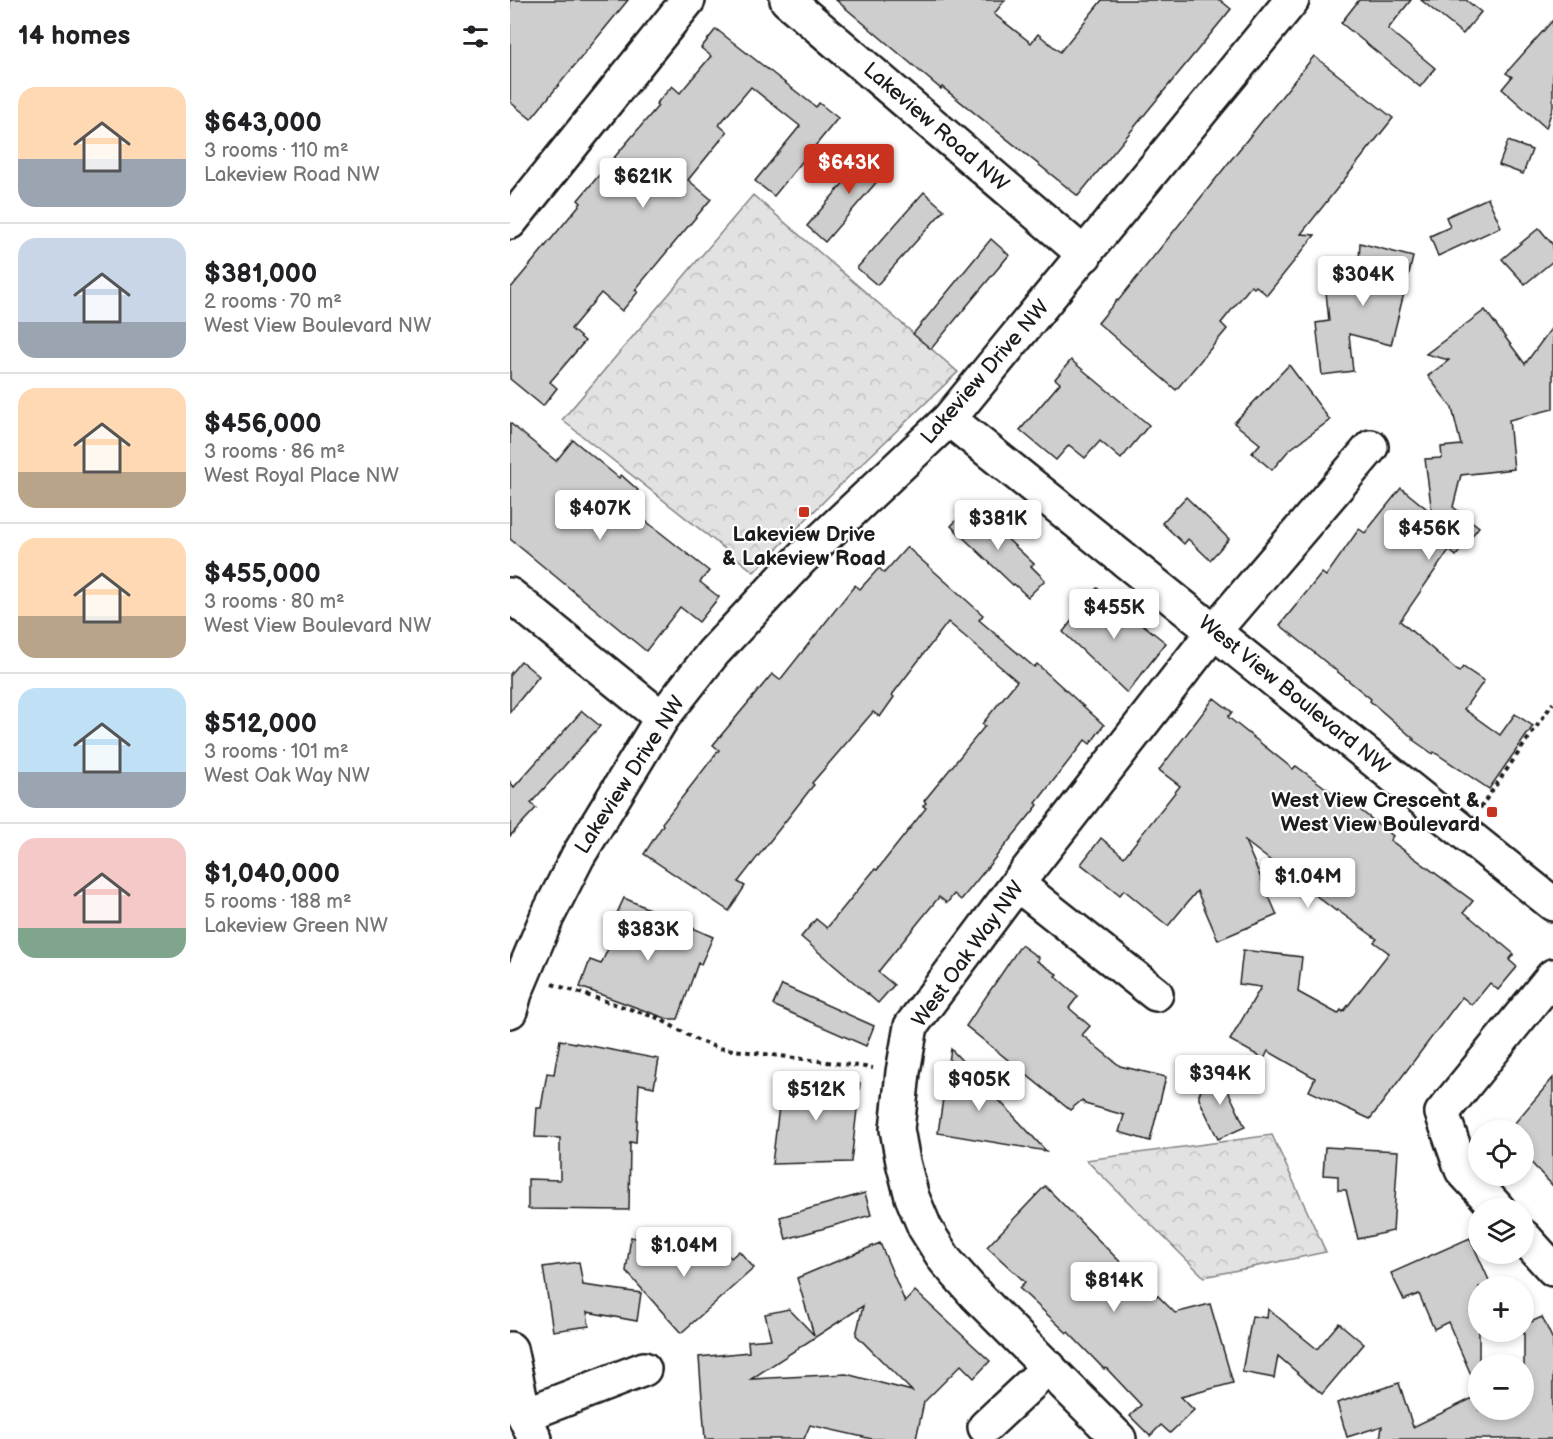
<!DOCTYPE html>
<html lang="en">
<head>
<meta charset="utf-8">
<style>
  :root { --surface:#fff; --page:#f2f2f2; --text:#202124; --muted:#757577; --line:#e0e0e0; --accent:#c8321e }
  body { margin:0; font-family:"Balsamiq Sans",sans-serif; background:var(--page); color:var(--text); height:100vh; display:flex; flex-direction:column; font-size:22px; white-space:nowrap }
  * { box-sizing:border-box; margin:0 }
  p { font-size:20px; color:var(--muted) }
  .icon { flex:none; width:33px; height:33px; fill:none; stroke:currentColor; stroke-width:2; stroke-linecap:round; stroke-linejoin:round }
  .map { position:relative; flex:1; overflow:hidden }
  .sheet { display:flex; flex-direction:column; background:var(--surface); width:510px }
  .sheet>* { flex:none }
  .tools { position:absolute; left:958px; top:1120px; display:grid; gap:12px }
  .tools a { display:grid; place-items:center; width:66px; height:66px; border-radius:50%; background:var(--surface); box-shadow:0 3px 9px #0003; font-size:30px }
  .price { position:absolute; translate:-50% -51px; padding:0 14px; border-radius:6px; background:#fff; color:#222; font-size:20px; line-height:39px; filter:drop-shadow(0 2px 3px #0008) }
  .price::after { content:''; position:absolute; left:50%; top:36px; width:18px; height:14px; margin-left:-9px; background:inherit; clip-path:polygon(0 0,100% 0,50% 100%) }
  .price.on { background:var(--accent); color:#fff }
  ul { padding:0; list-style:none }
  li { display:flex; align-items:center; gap:18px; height:150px; padding:0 18px }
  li+li { border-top:2px solid var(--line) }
  li span { display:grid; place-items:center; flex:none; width:168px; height:120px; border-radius:18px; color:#555 }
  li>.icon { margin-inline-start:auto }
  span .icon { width:72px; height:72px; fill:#fffc; stroke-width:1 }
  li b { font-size:26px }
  h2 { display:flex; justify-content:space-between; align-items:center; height:72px; padding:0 18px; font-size:26px }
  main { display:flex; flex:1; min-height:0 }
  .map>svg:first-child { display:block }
</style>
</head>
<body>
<main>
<section class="sheet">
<h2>14 homes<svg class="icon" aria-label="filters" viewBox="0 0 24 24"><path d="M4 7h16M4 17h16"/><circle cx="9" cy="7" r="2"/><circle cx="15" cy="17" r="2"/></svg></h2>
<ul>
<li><span style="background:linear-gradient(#ffd9b3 60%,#9aa5b1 0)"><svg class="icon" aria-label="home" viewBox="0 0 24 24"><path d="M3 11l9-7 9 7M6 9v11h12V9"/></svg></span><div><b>$643,000</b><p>3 rooms · 110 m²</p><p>Lakeview Road NW</p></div></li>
<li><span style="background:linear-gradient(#c9d6e8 70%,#9aa5b1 0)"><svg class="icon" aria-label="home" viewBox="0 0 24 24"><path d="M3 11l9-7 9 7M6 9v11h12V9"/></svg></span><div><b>$381,000</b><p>2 rooms · 70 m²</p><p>West View Boulevard NW</p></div></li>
<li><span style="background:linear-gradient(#ffd9b3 70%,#b9a48a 0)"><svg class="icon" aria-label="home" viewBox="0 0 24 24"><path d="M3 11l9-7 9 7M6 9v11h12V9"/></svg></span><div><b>$456,000</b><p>3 rooms · 86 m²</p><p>West Royal Place NW</p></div></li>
<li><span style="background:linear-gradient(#ffd9b3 65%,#b9a48a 0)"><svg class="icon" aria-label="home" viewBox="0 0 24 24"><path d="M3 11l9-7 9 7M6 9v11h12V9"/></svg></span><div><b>$455,000</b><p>3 rooms · 80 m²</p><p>West View Boulevard NW</p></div></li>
<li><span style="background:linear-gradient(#bfe0f5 70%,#9aa5b1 0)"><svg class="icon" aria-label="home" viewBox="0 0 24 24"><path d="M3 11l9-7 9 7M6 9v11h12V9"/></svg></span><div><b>$512,000</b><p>3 rooms · 101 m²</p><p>West Oak Way NW</p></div></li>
<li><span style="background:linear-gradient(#f6c9c9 75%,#7fa58c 0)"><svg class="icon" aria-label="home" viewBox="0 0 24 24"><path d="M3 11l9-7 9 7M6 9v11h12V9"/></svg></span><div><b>$1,040,000</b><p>5 rooms · 188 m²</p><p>Lakeview Green NW</p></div></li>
</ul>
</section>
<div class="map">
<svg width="1043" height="1439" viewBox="0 0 1043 1439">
  <defs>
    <pattern id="park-crowns" width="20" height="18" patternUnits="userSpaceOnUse" patternTransform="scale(1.5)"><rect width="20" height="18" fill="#e2e2e2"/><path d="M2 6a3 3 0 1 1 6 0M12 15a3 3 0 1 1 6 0" fill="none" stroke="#c1c1c1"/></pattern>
  </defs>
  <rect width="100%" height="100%" fill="#fff"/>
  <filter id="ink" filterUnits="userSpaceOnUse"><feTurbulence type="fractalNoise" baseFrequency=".0167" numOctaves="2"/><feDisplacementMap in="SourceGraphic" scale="12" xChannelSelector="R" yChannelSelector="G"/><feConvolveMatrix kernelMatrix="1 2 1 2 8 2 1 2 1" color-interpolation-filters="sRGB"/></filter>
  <g filter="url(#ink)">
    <g fill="url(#park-crowns)" stroke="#7f7f7f" stroke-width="1.5">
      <path d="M 243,195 L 448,372 L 330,485 L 244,572 L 52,420 Z"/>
      <path d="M 762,1135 L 816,1252 L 694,1277 L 576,1160 Z"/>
    </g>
    <g fill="#cecece" stroke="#1c1c1c" stroke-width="1.5" fill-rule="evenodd">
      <path d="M 0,0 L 118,0 L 21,119 L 0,102 Z"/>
      <path d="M 326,0 L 495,0 L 484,14 L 521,43 L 528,34 L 550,52 L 592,0 L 710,0 L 721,9 L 568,196 L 432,87 L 431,89 L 412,73 Z"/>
      <path d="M 849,0 L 901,0 L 878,29 L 925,68 L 910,87 L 831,23 Z"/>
      <path d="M 911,0 L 956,0 L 971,12 L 953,34 Z"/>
      <path d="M 1043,20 L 1043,107 L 1036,128 L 992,89 L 1002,77 L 996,73 Z"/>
      <path d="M 206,29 L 306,107 L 309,103 L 328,118 L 264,196 L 245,181 L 290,126 L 241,87 L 209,125 L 217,132 L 178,180 L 201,199 L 125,290 L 128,292 L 112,311 L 91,293 L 61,329 L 75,341 L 40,382 L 47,388 L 33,406 L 0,379 L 0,289 L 71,203 L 68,200 L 148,106 L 146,104 L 162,86 L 170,93 L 201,56 L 191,48 Z"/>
      <path d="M 804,56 L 883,118 L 791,234 L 805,235 L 757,295 L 746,286 L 744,288 L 741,286 L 711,323 L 717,329 L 666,390 L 588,323 L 607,300 L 608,301 Z"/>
      <path d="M 998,141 L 1022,150 L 1013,174 L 989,165 Z"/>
      <path d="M 363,148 L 382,164 L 315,242 L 297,226 Z"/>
      <path d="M 414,192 L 434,210 L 367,285 L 347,268 Z"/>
      <path d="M 978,198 L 991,227 L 928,256 L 920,236 L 940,227 L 936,217 Z"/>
      <path d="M 1029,228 L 1043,245 L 1043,261 L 1015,284 L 992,259 Z"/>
      <path d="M 481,239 L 499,255 L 421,349 L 403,334 Z"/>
      <path d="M 850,243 L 903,257 L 881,345 L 839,334 L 843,371 L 812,375 L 806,323 L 819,321 L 815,282 L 848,278 Z"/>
      <path d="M 975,310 L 1015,364 L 1043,326 L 1043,409 L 999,420 L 1004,469 L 951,475 L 943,507 L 969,527 L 946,556 L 939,550 L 890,621 L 949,672 L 953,667 L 974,681 L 954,709 L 990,735 L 1005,714 L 1023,726 L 979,789 L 924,752 L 923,754 L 903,740 L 904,739 L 860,701 L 861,699 L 770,625 L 812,573 L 816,576 L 849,529 L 855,533 L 891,488 L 922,513 L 915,459 L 932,458 L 931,447 L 951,445 L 942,408 L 918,376 L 939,360 L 916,354 Z"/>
      <path d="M 561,360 L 639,425 L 611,459 L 590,441 L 575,458 L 559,445 L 546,460 L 510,430 L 550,383 L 545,379 Z"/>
      <path d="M 779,365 L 820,420 L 779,450 L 762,470 L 742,453 L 750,444 L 724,423 Z"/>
      <path d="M 0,423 L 46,461 L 63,440 L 109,478 L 111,475 L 128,490 L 117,503 L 120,505 L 118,507 L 199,571 L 190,582 L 209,597 L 189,622 L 170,607 L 136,651 L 0,539 Z"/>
      <path d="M 676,497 L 719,539 L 700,560 L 678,539 L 674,544 L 652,523 Z"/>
      <path d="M 461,505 L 524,564 L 521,566 L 535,580 L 518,597 L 504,584 L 503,585 L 441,526 Z"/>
      <path d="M 397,547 L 473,615 L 469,620 L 524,667 L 527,664 L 594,725 L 580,744 L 575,740 L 526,803 L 528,805 L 451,900 L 444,894 L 437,903 L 429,897 L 368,972 L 384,985 L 368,1003 L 291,937 L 306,919 L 317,928 L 365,869 L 367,870 L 416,808 L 413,806 L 416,803 L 414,801 L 475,726 L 472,724 L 507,681 L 438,622 L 382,695 L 384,697 L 370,717 L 363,712 L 302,783 L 304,785 L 302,787 L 228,882 L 235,886 L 219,911 L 134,854 L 153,825 L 152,823 L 209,750 L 203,745 L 262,674 L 270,680 L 345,585 L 350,589 L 369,568 L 374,573 Z"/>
      <path d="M 587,588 L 656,643 L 617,693 L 553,632 Z"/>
      <path d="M 11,661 L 29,676 L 0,712 L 0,674 Z"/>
      <path d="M 704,698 L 722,712 L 718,717 L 783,769 L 786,766 L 824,794 L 826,791 L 883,836 L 880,840 L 963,901 L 954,912 L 1004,954 L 999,960 L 1007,967 L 988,990 L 980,983 L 962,1005 L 952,997 L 860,1119 L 799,1091 L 805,1078 L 758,1051 L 754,1059 L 720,1040 L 751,987 L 729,984 L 733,950 L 792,957 L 788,992 L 828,1014 L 831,1010 L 833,1012 L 879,953 L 864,942 L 867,939 L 827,910 L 826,911 L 735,841 L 767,915 L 708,940 L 687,891 L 658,926 L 614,890 L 610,895 L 571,864 L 591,838 L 614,857 L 670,786 L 649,770 Z"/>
      <path d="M 72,711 L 90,726 L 21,803 L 26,808 L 0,836 L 0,782 L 4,787 Z"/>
      <path d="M 114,898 L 203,937 L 191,964 L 188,963 L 168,1019 L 158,1019 L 70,987 L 80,960 L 91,964 L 108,927 L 102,924 Z"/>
      <path d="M 511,945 L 529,958 L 527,961 L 547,974 L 545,976 L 568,996 L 559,1008 L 580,1026 L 572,1035 L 610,1066 L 656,1077 L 640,1141 L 609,1132 L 614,1115 L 575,1104 L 572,1100 L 560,1110 L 456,1026 Z"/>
      <path d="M 272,985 L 364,1026 L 356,1046 L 263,1005 Z"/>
      <path d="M 50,1040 L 149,1059 L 144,1087 L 129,1084 L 126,1143 L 120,1142 L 119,1210 L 18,1209 L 18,1179 L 50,1180 L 50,1138 L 25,1137 L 27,1108 L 31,1108 L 37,1073 L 44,1074 Z"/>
      <path d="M 441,1049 L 487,1098 L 536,1151 L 428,1133 L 434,1092 L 470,1096 L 436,1081 Z"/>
      <path d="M 706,1065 L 735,1127 L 708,1139 L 689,1099 L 689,1094 Z"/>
      <path d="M 285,1076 L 350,1083 L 341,1162 L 262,1164 L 272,1082 L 283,1084 Z"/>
      <path d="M 1043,1078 L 1043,1186 L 1014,1155 L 1014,1131 L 998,1131 Z"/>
      <path d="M 815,1147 L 888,1151 L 883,1231 L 848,1239 L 836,1190 L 828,1190 L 828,1176 L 813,1175 Z"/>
      <path d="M 535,1186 L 642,1294 L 644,1292 L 665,1313 L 700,1304 L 723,1383 L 671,1397 L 684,1410 L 660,1433 L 651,1425 L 640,1436 L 620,1416 L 631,1405 L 596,1368 L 594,1369 L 558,1332 L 557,1333 L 509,1288 L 515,1282 L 477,1247 Z"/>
      <path d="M 355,1193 L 361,1215 L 276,1239 L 270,1217 Z"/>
      <path d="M 121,1237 L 204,1254 L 211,1247 L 221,1258 L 229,1251 L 244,1268 L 171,1333 L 116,1271 Z"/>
      <path d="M 960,1238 L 982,1287 L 969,1287 L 969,1393 L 938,1322 L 924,1329 L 909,1294 L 894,1300 L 881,1273 Z"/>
      <path d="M 370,1243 L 395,1302 L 405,1291 L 480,1361 L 464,1378 L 451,1365 L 414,1402 L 406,1439 L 362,1439 L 300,1425 L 294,1439 L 195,1439 L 189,1357 L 239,1352 L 238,1341 L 261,1339 L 255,1314 L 279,1309 L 304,1335 L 287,1278 ZM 353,1306 L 346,1335 L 402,1391 L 336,1374 L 241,1379 Z"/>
      <path d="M 69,1262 L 73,1285 L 131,1293 L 127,1321 L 77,1312 L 79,1326 L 43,1331 L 33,1267 Z"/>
      <path d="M 758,1309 L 807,1349 L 829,1323 L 854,1344 L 812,1394 L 768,1356 L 764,1378 L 732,1372 L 742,1316 L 757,1318 Z"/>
      <path d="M 1032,1317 L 1043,1340 L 1043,1439 L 870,1439 L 872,1426 L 837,1437 L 827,1403 L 889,1383 L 903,1427 L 969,1395 L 969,1410 L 1014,1410 L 1014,1325 Z"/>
    </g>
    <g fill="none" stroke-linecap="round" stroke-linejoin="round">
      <defs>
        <g id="street">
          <path d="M 277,0 L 575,255"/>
          <path d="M 0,222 L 178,0"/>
          <path d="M 439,419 L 1043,904"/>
          <path d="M 0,595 L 152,718"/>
          <path d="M 507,884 L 646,994"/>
          <path d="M 0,1011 L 5,993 L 37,917 L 68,856 L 152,718 L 203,653 L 291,559 L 439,419 L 782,0"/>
          <path d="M 988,1209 L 952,1170 L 932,1113 L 1043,976"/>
          <path d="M 1014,1237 L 1043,1269"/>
          <path d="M 0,1349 L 14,1415 L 25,1439"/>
          <path d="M 14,1415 L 134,1369"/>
          <path d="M 475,1427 L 539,1367"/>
          <path d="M 609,1439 L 465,1294 L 435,1260 L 415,1228 L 402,1197 L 393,1162 L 387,1129 L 393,1072 L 401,1026 L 507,884 L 704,631 L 861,447"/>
        </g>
      </defs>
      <use href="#street" stroke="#1c1c1c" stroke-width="38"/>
      <g stroke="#1c1c1c" stroke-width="4" stroke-dasharray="4.5 4.5" stroke-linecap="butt">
        <path d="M 970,808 L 1043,703"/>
        <path d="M 42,984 L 148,1018 L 187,1040 L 208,1048 L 363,1068"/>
      </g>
      <use href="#street" stroke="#fff" stroke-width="33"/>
    </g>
  </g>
  <g fill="#c8321e" stroke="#fff" stroke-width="2">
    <rect x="288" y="506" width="12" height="12" rx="3"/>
    <rect x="976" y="806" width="12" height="12" rx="3"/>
  </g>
  <g text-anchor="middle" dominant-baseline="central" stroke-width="4.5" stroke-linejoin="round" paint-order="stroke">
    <g font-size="21" fill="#1c1c1c" stroke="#fff">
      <text transform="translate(426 127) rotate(41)">Lakeview Road NW</text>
      <text transform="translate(475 372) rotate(-49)">Lakeview Drive NW</text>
      <text transform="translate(784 695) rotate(39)">West View Boulevard NW</text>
      <text transform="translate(120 775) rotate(-57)">Lakeview Drive NW</text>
      <text transform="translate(458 954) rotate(-54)">West Oak Way NW</text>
    </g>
    <g font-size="21" font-weight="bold" fill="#1c1c1c" stroke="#fff">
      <text x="294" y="534">Lakeview Drive<tspan x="294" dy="24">&amp; Lakeview Road</tspan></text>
      <text x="970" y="800" text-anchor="end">West View Crescent &amp;<tspan x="970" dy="24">West View Boulevard</tspan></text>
    </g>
  </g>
</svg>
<div class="tools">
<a><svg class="icon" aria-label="locate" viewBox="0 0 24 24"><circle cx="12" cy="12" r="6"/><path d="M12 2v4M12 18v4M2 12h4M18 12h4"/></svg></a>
<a><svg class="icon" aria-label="layers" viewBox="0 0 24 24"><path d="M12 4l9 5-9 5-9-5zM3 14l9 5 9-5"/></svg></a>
<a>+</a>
<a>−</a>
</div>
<b class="price on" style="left:339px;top:195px">$643K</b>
<b class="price" style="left:133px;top:209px">$621K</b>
<b class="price" style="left:853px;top:307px">$304K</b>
<b class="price" style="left:90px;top:541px">$407K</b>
<b class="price" style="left:488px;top:551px">$381K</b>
<b class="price" style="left:919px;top:561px">$456K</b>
<b class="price" style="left:604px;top:640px">$455K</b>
<b class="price" style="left:798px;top:909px">$1.04M</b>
<b class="price" style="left:138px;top:962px">$383K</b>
<b class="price" style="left:710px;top:1106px">$394K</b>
<b class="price" style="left:469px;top:1112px">$905K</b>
<b class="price" style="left:306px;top:1122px">$512K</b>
<b class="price" style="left:174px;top:1278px">$1.04M</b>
<b class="price" style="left:604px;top:1313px">$814K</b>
</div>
</main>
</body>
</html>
